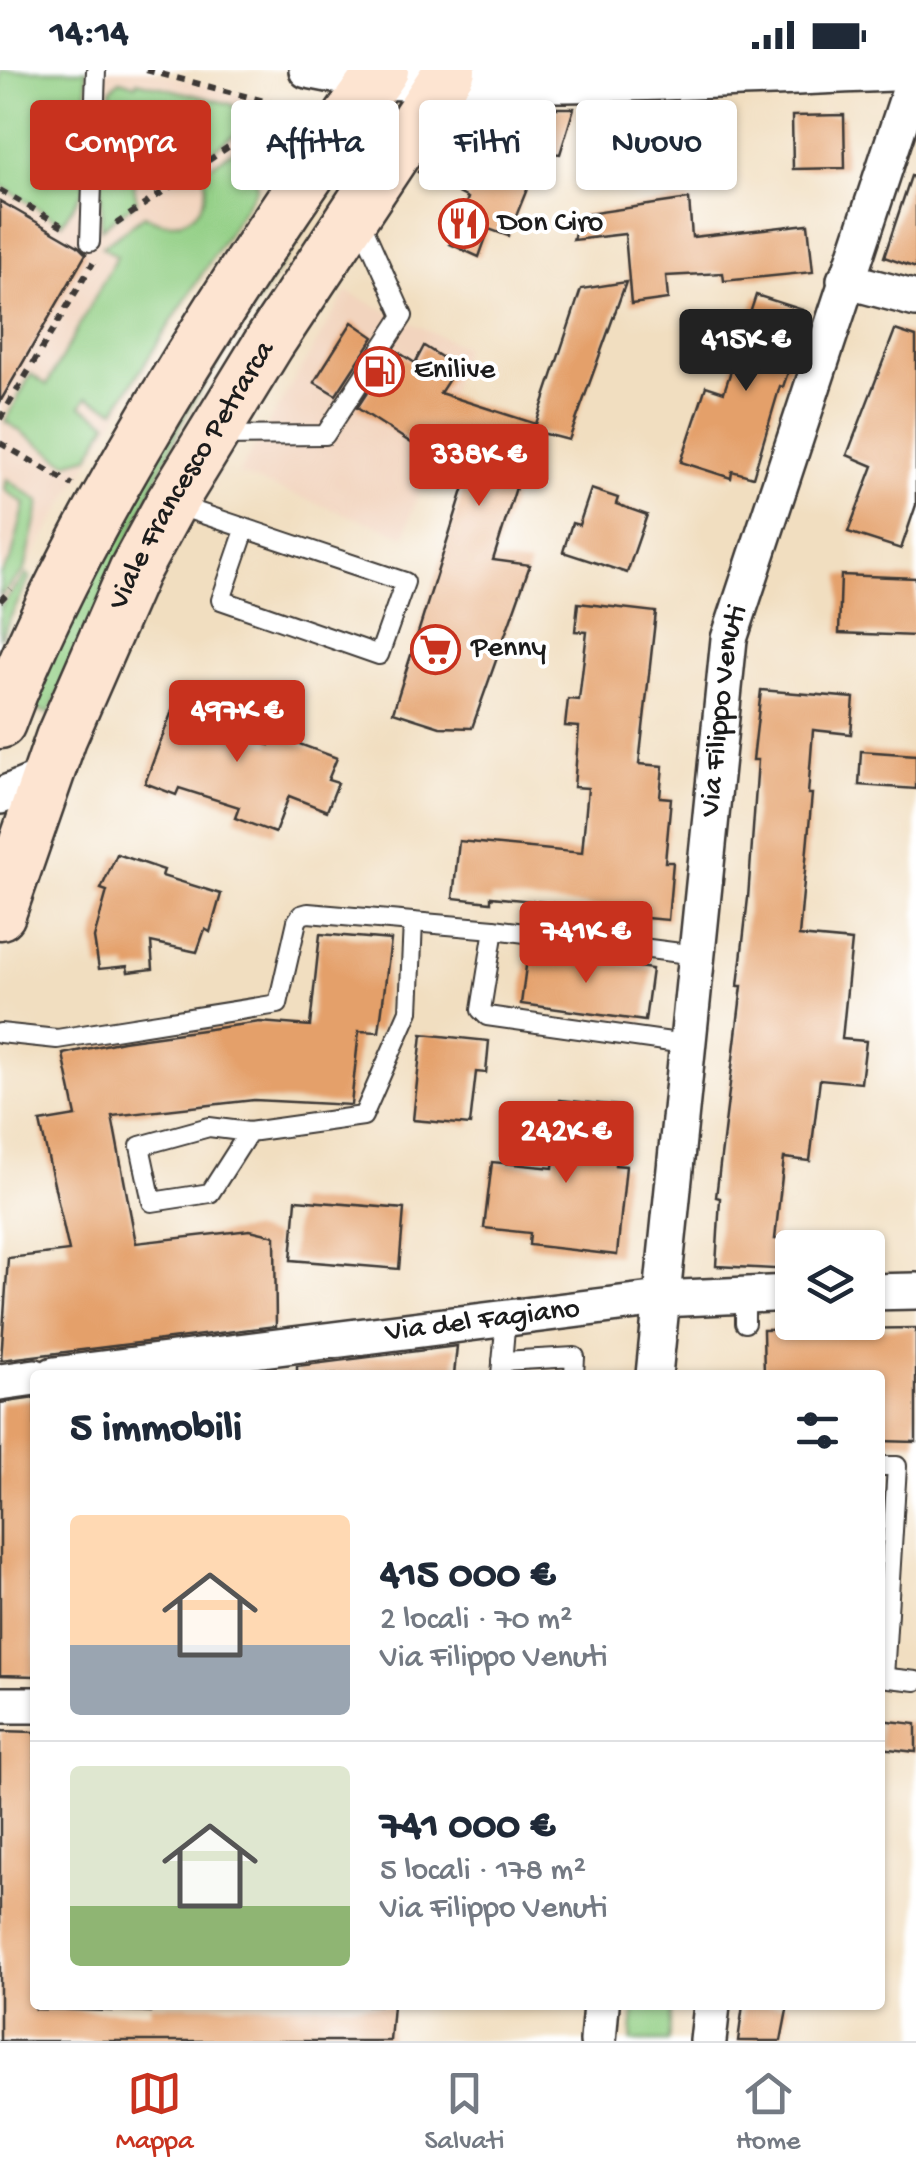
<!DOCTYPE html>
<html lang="it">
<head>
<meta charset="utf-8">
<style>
  :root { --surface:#fff; --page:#f6f6f7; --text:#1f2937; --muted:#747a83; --line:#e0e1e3; --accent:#c8321e }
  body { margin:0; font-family:"Gochi Hand",sans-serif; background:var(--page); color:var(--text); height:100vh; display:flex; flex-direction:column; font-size:38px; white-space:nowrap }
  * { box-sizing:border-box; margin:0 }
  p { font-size:32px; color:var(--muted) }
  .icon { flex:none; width:55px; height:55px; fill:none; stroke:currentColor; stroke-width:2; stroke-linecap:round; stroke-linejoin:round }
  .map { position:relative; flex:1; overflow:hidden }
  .drawer { position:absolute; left:30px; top:1300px; width:855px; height:640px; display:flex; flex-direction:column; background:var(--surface); border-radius:10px; box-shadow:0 2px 8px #0004 }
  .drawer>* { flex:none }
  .top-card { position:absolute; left:30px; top:30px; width:858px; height:90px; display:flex; gap:20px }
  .buttons { position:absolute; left:775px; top:1160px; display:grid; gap:20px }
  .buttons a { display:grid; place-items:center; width:110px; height:110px; border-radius:10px; background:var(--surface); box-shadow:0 2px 8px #0004; font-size:50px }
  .price { position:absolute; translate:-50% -85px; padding:0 22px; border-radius:10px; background:var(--accent); color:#fff; font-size:32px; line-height:65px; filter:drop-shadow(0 2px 5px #0008) }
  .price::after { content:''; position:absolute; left:50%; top:60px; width:30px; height:22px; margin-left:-15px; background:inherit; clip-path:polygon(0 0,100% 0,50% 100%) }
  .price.active { background:#222; color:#fff }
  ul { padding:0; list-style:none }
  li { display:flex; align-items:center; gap:30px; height:250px; padding:0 40px }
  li+li { border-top:2px solid var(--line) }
  li span { display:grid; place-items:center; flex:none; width:280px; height:200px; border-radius:10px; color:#555 }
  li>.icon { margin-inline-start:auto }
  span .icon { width:120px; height:120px; fill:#fffc; stroke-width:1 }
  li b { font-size:42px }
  h2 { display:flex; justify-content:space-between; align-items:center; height:120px; padding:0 40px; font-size:42px }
  .tag { padding:0 35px; border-radius:10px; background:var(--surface); box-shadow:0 2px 8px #0004; font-size:35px; line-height:90px }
  .tag.active { background:var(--accent); color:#fff }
  .status { display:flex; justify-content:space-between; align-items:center; height:70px; padding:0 50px; background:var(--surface); direction:ltr }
  .status svg { height:28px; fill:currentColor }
  .menu { display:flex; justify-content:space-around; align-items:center; height:140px; border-top:2px solid var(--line); background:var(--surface); font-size:28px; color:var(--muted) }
  .menu a { display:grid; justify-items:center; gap:5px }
  .menu .active { color:var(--accent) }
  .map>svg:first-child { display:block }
</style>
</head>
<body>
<div class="status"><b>14:14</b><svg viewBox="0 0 49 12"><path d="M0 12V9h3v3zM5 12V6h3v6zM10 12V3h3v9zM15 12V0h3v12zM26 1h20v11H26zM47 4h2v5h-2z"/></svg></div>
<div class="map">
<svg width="916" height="1971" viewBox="0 0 916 1971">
  <rect width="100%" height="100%" fill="#fff"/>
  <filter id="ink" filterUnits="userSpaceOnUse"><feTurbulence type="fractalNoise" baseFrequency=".01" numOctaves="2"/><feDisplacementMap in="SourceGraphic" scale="20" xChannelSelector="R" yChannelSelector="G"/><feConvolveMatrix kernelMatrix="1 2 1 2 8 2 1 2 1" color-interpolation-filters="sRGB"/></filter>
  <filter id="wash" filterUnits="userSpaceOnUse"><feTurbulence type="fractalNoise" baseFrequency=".0048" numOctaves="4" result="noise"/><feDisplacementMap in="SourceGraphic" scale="40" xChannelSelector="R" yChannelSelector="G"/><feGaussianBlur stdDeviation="2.25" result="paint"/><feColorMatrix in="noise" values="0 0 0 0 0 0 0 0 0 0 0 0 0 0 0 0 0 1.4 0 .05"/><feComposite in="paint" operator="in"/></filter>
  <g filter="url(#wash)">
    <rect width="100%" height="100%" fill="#f1dec0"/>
    <g fill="#f2d4be">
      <path d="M 0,0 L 147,0 L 286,35 L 297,48 L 0,540 Z"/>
      <path d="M 347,222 L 464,278 L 405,466 L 238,404 Z"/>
    </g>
    <g fill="#93cf85" stroke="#587650" stroke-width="2.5">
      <path d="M 0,0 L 87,0 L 84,119 L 62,153 L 0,115 Z"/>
      <path d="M 120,10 L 136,15 L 137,11 L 231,34 L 245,45 L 247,56 L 197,92 C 180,78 162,79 144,92 L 108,66 L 111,19 Z"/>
      <path d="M 251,69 L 257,118 L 115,340 L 87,327 L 81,336 L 108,352 L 89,387 L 67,393 L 5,351 L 31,304 L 47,315 L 117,186 L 102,177 L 145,145 C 179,167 216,140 203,101 Z"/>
      <path d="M 102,75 L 138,100 L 134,116 L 137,131 L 101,159 Z"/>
      <path d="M 349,90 L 188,340 L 49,644 L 28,635 L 83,511 L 180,337 Z"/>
      <path d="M 7,409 L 40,432 L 25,500 L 0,527 L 0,505 L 11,490 L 25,434 L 5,420 Z"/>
      <path d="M 27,504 L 30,507 L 0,569 L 0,537 Z"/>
      <path d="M 635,1935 L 672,1935 L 668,1971 L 631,1971 Z"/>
    </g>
    <g id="blocks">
      <g fill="#e4a06a">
        <path d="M 477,38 L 574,38 L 560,84 L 542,82 L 508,166 L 489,159 L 479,187 L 450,174 L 468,128 L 418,102 L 459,49 Z"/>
        <path d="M 844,45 L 845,98 L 793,99 L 792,46 Z"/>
        <path d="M 911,106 L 916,107 L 916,198 L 884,187 Z"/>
        <path d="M 689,129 L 692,167 L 808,154 L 813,202 L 724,211 L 723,203 L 666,206 L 668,229 L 631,234 L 625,164 L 573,170 L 580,145 Z"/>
        <path d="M 0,131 L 78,176 L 86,184 L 0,332 Z"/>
        <path d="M 626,212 L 569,370 L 534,361 L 493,490 L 530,495 L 472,658 L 440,657 L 393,642 L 477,376 L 427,360 L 416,376 L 357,338 L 395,280 L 415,293 L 424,276 L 457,297 L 440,323 L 536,354 L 581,219 Z"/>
        <path d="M 756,225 L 803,240 L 797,256 L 803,258 L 783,317 L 780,316 L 753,407 L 732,401 L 731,408 L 681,392 L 706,316 L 724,322 Z"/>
        <path d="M 352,252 L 374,267 L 336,325 L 314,312 Z"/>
        <path d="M 895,260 L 916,267 L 916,435 L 901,479 L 848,462 L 873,396 L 847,385 Z"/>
        <path d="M 591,419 L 618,428 L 616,434 L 647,445 L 627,503 L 563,482 L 572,453 L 579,455 Z"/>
        <path d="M 841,505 L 916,508 L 916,566 L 839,563 Z"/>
        <path d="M 578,533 L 656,542 L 639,694 L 663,696 L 660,727 L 671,728 L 665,792 L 673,792 L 668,850 L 623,846 L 624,840 L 491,827 L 491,832 L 453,828 L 459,771 L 582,783 L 588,718 L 574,717 L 579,657 L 565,656 L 568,629 L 579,630 L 587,562 L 575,561 Z"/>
        <path d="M 181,617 L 226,635 L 220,659 L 269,675 L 273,664 L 337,688 L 328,710 L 338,713 L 327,741 L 289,726 L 275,763 L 235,748 L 239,737 L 179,718 L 176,725 L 145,713 Z"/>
        <path d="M 761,620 L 854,628 L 851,664 L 813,660 L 808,724 L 812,724 L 799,866 L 852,871 L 842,969 L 866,971 L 861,1013 L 820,1009 L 810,1091 L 784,1088 L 775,1169 L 792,1170 L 792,1200 L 716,1196 L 720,1128 L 716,1127 L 742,916 L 738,916 L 748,828 L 758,690 L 753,690 Z"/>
        <path d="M 861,681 L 916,685 L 916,719 L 859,715 Z"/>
        <path d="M 117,784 L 164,800 L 162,806 L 221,824 L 210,862 L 205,859 L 197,882 L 151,872 L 153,899 L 128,902 L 127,896 L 99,899 L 94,868 L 107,821 L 101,819 Z"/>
        <path d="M 320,864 L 391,870 L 379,962 L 359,961 L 351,1035 L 254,1030 L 112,1046 L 136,1173 L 250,1160 L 275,1166 L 276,1256 L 1,1290 L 8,1188 L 69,1181 L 40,1052 L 76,1046 L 63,984 L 123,971 L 260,952 L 310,956 Z"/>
        <path d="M 528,881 L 652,899 L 645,951 L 521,934 Z"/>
        <path d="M 422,964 L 489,971 L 486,1003 L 476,1002 L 470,1055 L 413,1050 Z"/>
        <path d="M 560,1030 L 621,1036 L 615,1095 L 626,1096 L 617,1185 L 529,1175 L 530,1163 L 484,1158 L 492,1092 L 553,1098 Z"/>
        <path d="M 296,1130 L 404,1139 L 399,1199 L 291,1190 Z"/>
        <path d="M 916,1258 L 916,1372 L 880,1371 L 880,1305 L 764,1305 L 763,1260 Z"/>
        <path d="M 457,1276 L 454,1305 L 297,1305 L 297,1296 Z"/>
        <path d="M 35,1328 L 35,1606 L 0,1605 L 0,1333 Z"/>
        <path d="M 880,1650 L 916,1654 L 916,1682 L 880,1678 Z"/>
        <path d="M 0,1661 L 35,1662 L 35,1939 L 150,1942 L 150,1935 L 393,1935 L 390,1971 L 0,1971 Z"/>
        <path d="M 743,1935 L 788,1935 L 781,1971 L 738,1971 Z"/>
      </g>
    </g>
  </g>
  <g filter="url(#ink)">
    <use href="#blocks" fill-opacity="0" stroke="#3c3935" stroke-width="2.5"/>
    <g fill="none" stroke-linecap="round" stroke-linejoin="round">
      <defs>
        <g id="service">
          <path d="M 90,172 L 96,0"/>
          <path d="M 221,366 L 325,365 L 403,246 L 359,148"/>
          <path d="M 176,435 L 405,512 L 379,585 L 221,530 L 245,460"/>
          <path d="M 494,859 L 481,940 L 487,946 L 685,974"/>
          <path d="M 0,963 L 57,969 L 278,934 L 297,851 L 301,845 L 308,843 L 494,859 L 696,885"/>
          <path d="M 249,1062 L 209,1057 L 140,1076 L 152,1132 L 210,1123 L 249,1062 L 363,1046 L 409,941 L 413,852"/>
          <path d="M 745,1224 L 745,1253"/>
          <path d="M 502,1291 L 575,1287 L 574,1305"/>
          <path d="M 501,1305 L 506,1247"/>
          <path d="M 880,1396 L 897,1396 L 884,1607"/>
          <path d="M 880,1607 L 916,1611"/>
        </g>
        <g id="minor">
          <path d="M 307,0 C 375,15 443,13 512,14 C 647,15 781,7 916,2"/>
          <path d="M 845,210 L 916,229"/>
          <path d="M 0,726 L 46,707"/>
          <path d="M 868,1222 L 916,1221"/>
          <path id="s1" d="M 54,1305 L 660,1229 L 792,1223"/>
          <path id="s2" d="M 654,1305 L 729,569 L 916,3"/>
          <path d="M 0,1312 L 35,1307"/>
          <path d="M 0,1635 L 35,1635"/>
          <path d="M 598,1971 L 601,1935"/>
          <path d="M 708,1971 L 712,1935"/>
        </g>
        <g id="secondary">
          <path d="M 0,653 C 34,561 81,472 130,387 C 207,254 292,125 383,0"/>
          <path id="s3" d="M 0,844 L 61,668 L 134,501 L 171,433 L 269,273 L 450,0"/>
        </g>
      </defs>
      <use href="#service" stroke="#3c3935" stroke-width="22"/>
      <use href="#minor" stroke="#3c3935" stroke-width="40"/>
      <use href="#secondary" stroke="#3c3935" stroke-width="55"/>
      <g stroke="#3c3935" stroke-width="6" stroke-dasharray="8 8" stroke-linecap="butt">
        <path d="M 146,0 L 283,36 L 294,41 L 299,32"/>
        <path d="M 116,75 L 172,114"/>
        <path d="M 0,120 L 68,159"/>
        <path d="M 116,154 L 263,53 L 287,52 L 294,41"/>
        <path d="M 0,349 L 93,193"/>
        <path d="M 0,373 L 73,415"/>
        <path d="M 0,531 L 11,519"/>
      </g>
      <use href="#service" stroke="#fff" stroke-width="18"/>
      <use href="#minor" stroke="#fff" stroke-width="35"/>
      <use href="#secondary" stroke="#fde4d1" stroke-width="50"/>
    </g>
  </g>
  <defs>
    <symbol id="restaurant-ring" viewBox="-11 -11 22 22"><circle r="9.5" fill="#fff" stroke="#c8321e" stroke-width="1.5"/><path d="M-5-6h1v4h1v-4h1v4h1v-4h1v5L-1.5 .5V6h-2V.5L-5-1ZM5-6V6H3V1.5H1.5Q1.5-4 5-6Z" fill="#c8321e"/></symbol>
    <symbol id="fuel-ring" viewBox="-11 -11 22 22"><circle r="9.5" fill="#fff" stroke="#c8321e" stroke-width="1.5"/><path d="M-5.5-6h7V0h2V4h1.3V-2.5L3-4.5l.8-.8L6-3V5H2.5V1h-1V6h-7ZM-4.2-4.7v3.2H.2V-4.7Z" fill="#c8321e"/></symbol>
    <symbol id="supermarket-ring" viewBox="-11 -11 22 22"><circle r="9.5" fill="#fff" stroke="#c8321e" stroke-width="1.5"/><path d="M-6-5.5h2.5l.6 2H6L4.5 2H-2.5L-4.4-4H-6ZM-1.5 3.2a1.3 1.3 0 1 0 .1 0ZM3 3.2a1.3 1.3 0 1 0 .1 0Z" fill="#c8321e"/></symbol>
  </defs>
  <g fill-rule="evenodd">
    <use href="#restaurant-ring" x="436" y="126" width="55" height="55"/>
    <use href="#fuel-ring" x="352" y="274" width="55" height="55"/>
    <use href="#supermarket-ring" x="408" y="552" width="55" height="55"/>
  </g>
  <g text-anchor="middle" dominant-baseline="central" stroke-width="8" stroke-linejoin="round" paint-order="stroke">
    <g font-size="30" fill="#1c1c1c" stroke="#fff" text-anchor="start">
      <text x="498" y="154">Don Ciro</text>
      <text x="414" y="301">Enilive</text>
      <text x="471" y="579">Penny</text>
    </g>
    <g font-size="30" fill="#1c1c1c" stroke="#fff">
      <text stroke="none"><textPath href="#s3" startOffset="480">Viale Francesco Petrarca</textPath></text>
      <text stroke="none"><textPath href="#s2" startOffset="668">Via Filippo Venuti</textPath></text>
      <text stroke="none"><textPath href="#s1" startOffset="432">Via del Fagiano</textPath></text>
    </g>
  </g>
</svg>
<div class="buttons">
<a><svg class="icon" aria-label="layers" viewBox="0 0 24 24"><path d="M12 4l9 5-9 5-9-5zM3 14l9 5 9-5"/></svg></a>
</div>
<b class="price active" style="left:746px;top:324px">415K €</b>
<b class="price" style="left:479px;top:439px">338K €</b>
<b class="price" style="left:237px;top:695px">497K €</b>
<b class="price" style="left:586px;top:916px">741K €</b>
<b class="price" style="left:566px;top:1116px">242K €</b>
<div class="top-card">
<a class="tag active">Compra</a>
<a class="tag">Affitta</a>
<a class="tag">Filtri</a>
<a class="tag">Nuovo</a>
</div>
<section class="drawer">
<h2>5 immobili<svg class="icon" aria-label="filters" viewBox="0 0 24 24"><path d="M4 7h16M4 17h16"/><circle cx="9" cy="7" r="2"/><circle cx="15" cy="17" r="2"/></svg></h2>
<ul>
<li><span style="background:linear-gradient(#ffd9b3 65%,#9aa5b1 0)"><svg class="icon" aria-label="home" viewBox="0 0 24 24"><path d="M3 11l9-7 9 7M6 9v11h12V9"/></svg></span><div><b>415 000 €</b><p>2 locali · 70 m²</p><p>Via Filippo Venuti</p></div></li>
<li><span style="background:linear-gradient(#dfe7d0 70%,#8fb573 0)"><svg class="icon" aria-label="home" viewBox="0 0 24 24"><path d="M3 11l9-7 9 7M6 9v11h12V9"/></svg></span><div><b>741 000 €</b><p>5 locali · 178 m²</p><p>Via Filippo Venuti</p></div></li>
</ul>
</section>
</div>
<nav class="menu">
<a class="active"><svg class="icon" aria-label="map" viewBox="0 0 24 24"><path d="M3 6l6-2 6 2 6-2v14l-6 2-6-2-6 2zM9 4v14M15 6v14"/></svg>Mappa</a>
<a><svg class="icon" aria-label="saved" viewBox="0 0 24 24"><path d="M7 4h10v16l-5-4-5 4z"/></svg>Salvati</a>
<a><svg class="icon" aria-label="home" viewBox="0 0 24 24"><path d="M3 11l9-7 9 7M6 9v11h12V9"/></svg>Home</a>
</nav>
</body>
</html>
